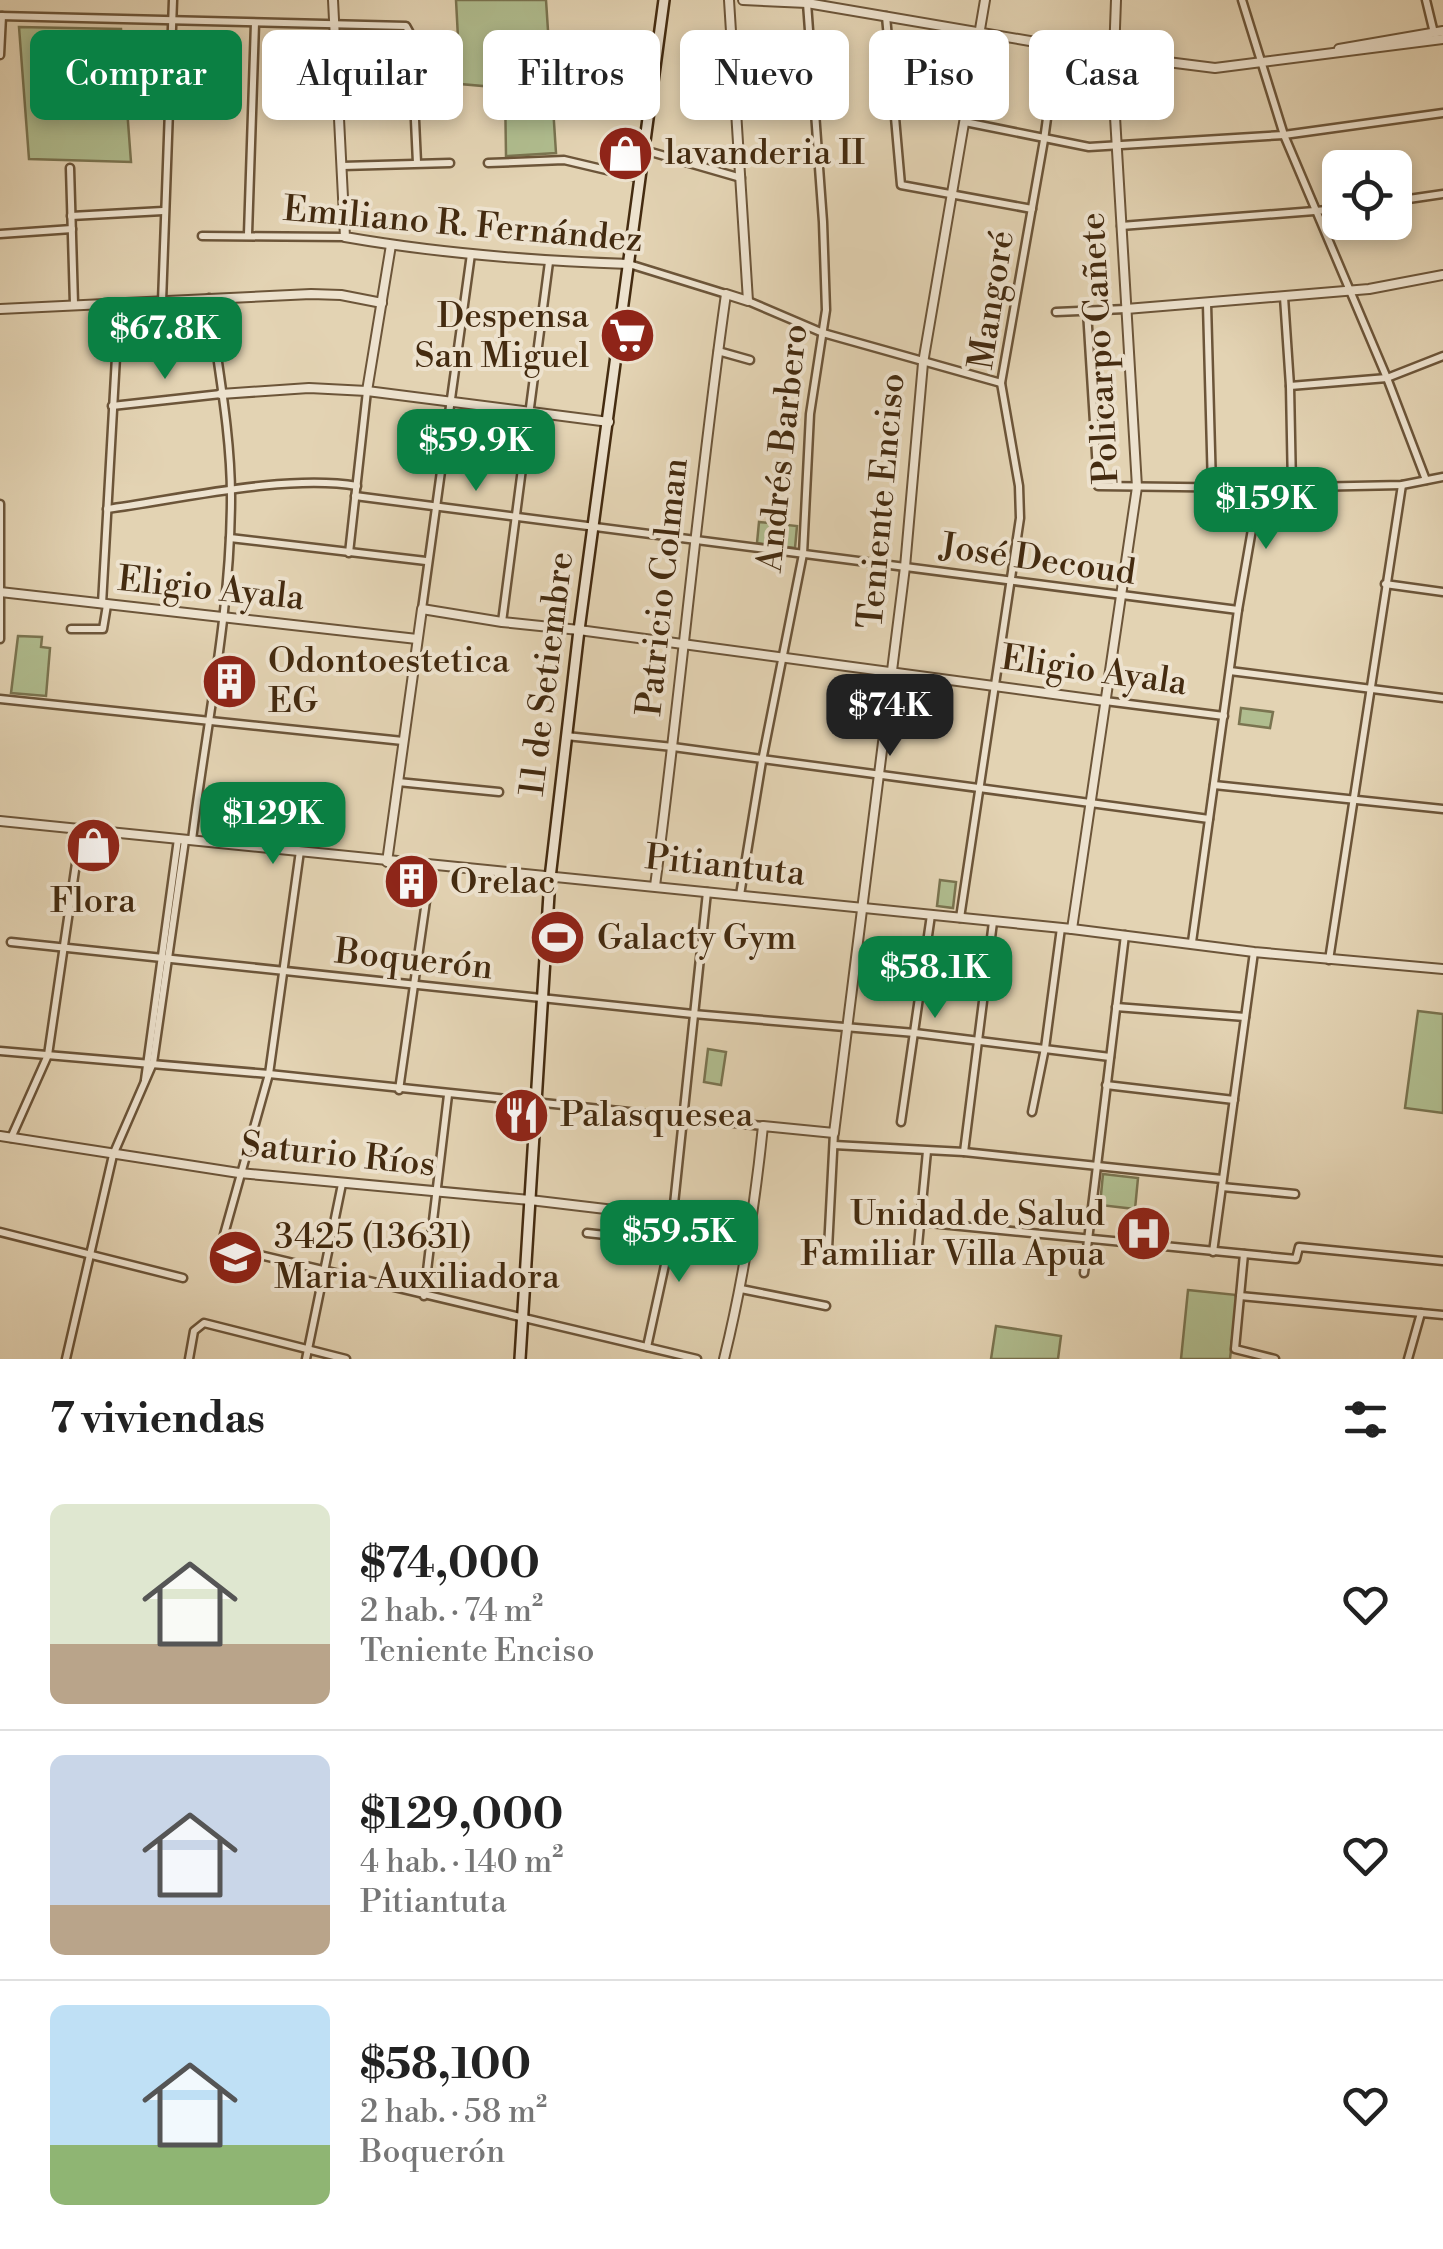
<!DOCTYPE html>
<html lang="es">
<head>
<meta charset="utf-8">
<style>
  :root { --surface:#fff; --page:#f2f2f2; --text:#222; --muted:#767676; --line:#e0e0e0; --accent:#0b8043 }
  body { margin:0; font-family:"Libre Bodoni",serif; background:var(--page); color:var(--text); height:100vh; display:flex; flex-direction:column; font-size:38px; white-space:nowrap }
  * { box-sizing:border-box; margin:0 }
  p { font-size:32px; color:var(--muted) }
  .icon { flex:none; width:55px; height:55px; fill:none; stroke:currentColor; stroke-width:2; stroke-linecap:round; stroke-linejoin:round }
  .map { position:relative; height:1359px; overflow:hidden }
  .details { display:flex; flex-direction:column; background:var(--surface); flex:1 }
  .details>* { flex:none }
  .banner { position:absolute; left:30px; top:30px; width:1385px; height:90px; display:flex; gap:20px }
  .controls { position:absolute; left:1322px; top:150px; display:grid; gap:20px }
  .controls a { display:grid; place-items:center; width:90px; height:90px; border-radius:15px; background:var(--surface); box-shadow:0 5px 15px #0003; font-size:50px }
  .price { position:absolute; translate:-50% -85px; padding:0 22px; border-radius:20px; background:var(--accent); color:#fff; font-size:32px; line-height:65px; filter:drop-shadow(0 2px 5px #0008) }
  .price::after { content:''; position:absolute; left:50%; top:60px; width:30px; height:22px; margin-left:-15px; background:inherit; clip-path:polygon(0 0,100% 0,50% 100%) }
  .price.active { background:#222; color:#fff }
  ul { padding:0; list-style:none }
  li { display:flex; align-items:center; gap:30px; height:250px; padding:0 50px }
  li+li { border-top:2px solid var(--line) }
  li span { display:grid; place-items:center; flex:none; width:280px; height:200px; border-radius:15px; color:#555 }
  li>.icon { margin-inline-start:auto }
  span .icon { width:120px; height:120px; fill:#fffc; stroke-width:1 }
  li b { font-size:42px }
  h2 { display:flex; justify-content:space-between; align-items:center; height:120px; padding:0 50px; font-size:42px }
  .chip { padding:0 35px; border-radius:15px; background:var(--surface); box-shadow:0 5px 15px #0003; font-size:35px; line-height:90px }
  .chip.active { background:var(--accent); color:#fff }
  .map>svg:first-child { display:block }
</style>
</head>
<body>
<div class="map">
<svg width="1443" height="1359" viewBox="0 0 1443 1359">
  <rect width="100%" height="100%" fill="#e3d3b3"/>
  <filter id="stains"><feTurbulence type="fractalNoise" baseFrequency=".002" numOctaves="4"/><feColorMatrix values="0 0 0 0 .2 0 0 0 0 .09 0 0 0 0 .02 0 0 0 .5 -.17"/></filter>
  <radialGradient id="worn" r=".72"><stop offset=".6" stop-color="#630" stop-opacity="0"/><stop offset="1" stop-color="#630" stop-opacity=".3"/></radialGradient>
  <g fill="#b0bd8f" stroke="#7a7450" stroke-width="2.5">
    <path d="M 456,0 L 546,0 L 556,153 L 506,156 L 505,88 L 449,83 L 445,40 L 458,38 Z"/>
    <path d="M 19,27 L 121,29 L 131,162 L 29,159 Z"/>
    <path d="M 326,35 L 326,65 L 307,65 L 307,36 Z"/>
    <path d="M 759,522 L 797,526 L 795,548 L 757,543 Z"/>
    <path d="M 18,636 L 42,637 L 41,647 L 50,648 L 46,696 L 11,693 Z"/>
    <path d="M 1241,708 L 1273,712 L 1270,728 L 1239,724 Z"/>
    <path d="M 940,880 L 956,882 L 953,908 L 937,906 Z"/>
    <path d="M 1418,1011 L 1443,1014 L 1443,1113 L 1405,1108 Z"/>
    <path d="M 708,1049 L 726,1052 L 721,1085 L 704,1082 Z"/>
    <path d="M 1103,1174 L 1138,1178 L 1135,1209 L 1100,1205 Z"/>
    <path d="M 1188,1290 L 1237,1295 L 1230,1359 L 1181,1359 Z"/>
    <path d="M 996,1326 L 1061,1336 L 1058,1359 L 991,1359 Z"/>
  </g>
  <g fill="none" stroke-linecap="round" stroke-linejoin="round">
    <defs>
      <g id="minor">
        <path d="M 1242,0 L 1284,135 L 1387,378 L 1426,480"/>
        <path d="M 1426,0 L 1434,33"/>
        <path d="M 0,16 L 406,26 L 411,35 L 417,163"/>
        <path d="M 886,16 L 901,185 L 1032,209"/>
        <path d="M 0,55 L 2,16"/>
        <path d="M 542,96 L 650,111"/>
        <path d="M 965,122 L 1089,147 L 1284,135 L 1443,113"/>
        <path d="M 644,150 L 741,178"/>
        <path d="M 488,163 L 564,160 L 640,178"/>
        <path d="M 342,166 L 450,163"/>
        <path d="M 70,168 L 74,304"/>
        <path d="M 1395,201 L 1443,194"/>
        <path d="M 71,216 L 163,211"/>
        <path d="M 1121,226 L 1340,209"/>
        <path d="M 0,234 L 72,229"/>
        <path d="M 248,234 L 255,23"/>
        <path d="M 202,236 L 345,237"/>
        <path d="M 629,264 L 726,294"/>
        <path d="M 1284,297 L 1290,386 L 1292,488"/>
        <path d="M 748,301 L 823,333 L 1001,383"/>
        <path d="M 162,302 L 173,0"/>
        <path d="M 1207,304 L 1212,488"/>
        <path d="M 1087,311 L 1098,486 L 1259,488 L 1402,485 L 1443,477"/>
        <path d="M 1056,312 L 1126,309"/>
        <path d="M 718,351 L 750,360"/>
        <path d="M 1290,386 L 1387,378 L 1443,356"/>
        <path d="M 112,406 L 221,394"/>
        <path d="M 355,496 L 1238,610"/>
        <path d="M 0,504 L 0,639"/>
        <path d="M 107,509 C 180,499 286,474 357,486"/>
        <path d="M 230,538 L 426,561"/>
        <path d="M 349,553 L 367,391"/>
        <path d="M 1385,584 L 1443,592"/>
        <path d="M 102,604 L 119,304"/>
        <path d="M 422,609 L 471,254"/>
        <path d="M 502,622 L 549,262"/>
        <path d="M 71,629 L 103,629 L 107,605"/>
        <path d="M 1230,671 L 1443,698"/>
        <path d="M 0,699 L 403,741"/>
        <path d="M 1105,701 L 1224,716"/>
        <path d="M 566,736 L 673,747 L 1209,819"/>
        <path d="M 398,782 L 499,792"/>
        <path d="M 1214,785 L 1443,809"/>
        <path d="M 192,840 C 206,727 231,611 231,497 C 231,431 217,363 209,298"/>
        <path d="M 300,851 L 269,1074 L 223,1238 L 226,1247 L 697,1359"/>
        <path d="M 740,895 L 762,761 L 803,554 L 810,414 L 826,310 L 823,222 L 807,3"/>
        <path d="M 960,918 L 1020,518 L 1019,486 L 1001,383 L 1044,140 L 1057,46"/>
        <path d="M 11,942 L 693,1014 L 915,1033 L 1110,1057"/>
        <path d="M 1192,942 L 1238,610 L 1259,489"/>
        <path d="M 1329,960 L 1402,485"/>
        <path d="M 1116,1007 L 1245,1017"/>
        <path d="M 0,1051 L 269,1074 L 763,1126"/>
        <path d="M 145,1080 L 178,839"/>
        <path d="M 1106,1085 L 1234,1100"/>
        <path d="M 399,1090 L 431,866"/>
        <path d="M 1032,1112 L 1045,1048 L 1061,928"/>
        <path d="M 901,1122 L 931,915"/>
        <path d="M 11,1138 L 48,1055 L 81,829"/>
        <path d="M 834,1145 L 964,1152 L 1222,1179"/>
        <path d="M 964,1152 L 993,922"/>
        <path d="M 1222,1187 L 1295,1194"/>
        <path d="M 920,1222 L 1296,1259 L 1299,1247 L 1443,1261"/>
        <path d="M 0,1232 L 183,1278"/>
        <path d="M 587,1233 L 670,1242"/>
        <path d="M 828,1249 L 834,1133"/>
        <path d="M 1213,1252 L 1254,952"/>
        <path d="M 1244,1254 L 1235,1349 L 1275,1359"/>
        <path d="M 917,1256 L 927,1151"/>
        <path d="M 1084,1273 L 1125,935"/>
        <path d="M 741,1289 L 826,1306"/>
        <path d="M 424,1296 L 448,1095"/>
        <path d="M 1240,1296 L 1443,1315"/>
        <path d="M 647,1347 L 670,1242 L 707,892"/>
        <path d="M 66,1359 L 113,1155 L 153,1063 L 185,840"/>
        <path d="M 189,1359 L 194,1331 L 204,1323 L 346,1359"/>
        <path d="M 306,1359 L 342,1184"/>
        <path d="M 1408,1359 L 1421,1313"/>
      </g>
      <g id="tertiary">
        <path d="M 333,0 L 345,237 C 436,253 537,261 629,264"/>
        <path d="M 743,0 L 807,3 L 1112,55 L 1215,68 L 1443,39"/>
        <path d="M 1339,49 L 1443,31"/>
        <path d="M 0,309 L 311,294 L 341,295 L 382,303"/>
        <path d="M 1126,309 L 1369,289 L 1443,275"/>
        <path d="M 367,391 L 391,245"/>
        <path d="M 221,394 L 309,388 L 367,391 L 609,422"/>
        <path d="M 0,592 L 417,639"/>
        <path d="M 0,821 L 1072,929 L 1254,952 L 1443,969"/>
        <path d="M 387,862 L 422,609 L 502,622 L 579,630 L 1105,701"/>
        <path d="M 655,886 C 681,689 698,491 726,294 L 748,301 L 729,0"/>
        <path d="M 1072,929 L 1137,487 L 1113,83 L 1116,0"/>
        <path d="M 0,1136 L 239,1173 L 530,1200 L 673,1217"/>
        <path d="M 724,1359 C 743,1282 755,1205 763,1126 L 834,1133 L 905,567 L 923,363 L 985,0"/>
      </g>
      <path id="secondary" d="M 520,1359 L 550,878 L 579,630 L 664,0"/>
    </defs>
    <use href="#minor" stroke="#6c5539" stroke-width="11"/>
    <use href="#tertiary" stroke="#6c5539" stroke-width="12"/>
    <use href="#secondary" stroke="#442b10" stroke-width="14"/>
    <use href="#minor" stroke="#ede2ce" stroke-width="6"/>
    <use href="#tertiary" stroke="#ede2ce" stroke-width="8"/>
    <use href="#secondary" stroke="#ede2ce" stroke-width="9"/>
  </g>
  <defs>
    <symbol id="shop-disc" viewBox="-11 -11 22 22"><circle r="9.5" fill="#8f2418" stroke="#ede2ce"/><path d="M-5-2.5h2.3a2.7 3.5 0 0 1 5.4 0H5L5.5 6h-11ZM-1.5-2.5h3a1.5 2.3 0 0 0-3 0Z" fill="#fff"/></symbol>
    <symbol id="supermarket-disc" viewBox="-11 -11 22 22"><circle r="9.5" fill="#8f2418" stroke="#ede2ce"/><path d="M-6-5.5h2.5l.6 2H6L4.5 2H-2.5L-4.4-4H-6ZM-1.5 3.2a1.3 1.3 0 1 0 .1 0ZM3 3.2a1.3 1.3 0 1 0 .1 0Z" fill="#fff"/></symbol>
    <symbol id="building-disc" viewBox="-11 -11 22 22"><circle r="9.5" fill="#8f2418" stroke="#ede2ce"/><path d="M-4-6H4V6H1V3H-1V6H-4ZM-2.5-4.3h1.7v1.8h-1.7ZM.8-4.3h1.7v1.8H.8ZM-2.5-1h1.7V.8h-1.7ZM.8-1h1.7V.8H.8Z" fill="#fff"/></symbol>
    <symbol id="stadium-disc" viewBox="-11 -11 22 22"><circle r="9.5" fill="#8f2418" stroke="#ede2ce"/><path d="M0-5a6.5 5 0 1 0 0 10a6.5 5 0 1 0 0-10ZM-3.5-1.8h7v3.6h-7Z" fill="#fff"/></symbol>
    <symbol id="restaurant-disc" viewBox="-11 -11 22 22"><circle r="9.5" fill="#8f2418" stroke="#ede2ce"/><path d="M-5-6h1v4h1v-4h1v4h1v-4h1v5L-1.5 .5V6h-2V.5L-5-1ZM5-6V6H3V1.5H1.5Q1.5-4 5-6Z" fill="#fff"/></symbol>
    <symbol id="hospital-disc" viewBox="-11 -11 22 22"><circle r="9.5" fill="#8f2418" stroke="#ede2ce"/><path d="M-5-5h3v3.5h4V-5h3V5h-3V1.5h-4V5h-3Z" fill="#fff"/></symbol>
    <symbol id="school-disc" viewBox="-11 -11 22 22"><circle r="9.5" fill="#8f2418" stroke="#ede2ce"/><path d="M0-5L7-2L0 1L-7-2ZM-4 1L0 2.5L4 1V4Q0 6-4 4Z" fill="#fff"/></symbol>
  </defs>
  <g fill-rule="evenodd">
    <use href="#shop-disc" x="594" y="122" width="63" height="63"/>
    <use href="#supermarket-disc" x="596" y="304" width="63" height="63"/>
    <use href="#building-disc" x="198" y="650" width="63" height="63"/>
    <use href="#shop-disc" x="62" y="814" width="63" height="63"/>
    <use href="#building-disc" x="380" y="850" width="63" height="63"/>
    <use href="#stadium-disc" x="526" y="906" width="63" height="63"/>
    <use href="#restaurant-disc" x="490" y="1084" width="63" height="63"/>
    <use href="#hospital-disc" x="1112" y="1202" width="63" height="63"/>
    <use href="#school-disc" x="204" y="1226" width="63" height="63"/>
  </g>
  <g text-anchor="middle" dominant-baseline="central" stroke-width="8" stroke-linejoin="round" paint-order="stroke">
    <g font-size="35" fill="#442b10" stroke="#ede2ce" text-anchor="start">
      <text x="665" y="153">lavanderia II</text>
      <text x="589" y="316" text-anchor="end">Despensa<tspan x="589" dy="40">San Miguel</tspan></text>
      <text x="268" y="661">Odontoestetica<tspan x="268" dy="40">EG</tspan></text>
      <text x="450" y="882">Orelac</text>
      <text x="93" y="901" text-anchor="middle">Flora</text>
      <text x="597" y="938">Galacty Gym</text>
      <text x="560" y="1115">Palasquesea</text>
      <text x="1105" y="1214" text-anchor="end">Unidad de Salud<tspan x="1105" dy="40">Familiar Villa Apua</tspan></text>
      <text x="274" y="1237">3425 (13631)<tspan x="274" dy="40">Maria Auxiliadora</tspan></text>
    </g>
    <g font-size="35" fill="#442b10" stroke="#ede2ce">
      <text transform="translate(463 225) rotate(5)">Emiliano R. Fernández</text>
      <text transform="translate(992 300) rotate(-81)">Mangoré</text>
      <text transform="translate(1100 348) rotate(-93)">Policarpo Cañete</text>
      <text transform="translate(783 448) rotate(-84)">Andrés Barbero</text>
      <text transform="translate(882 501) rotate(-85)">Teniente Enciso</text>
      <text transform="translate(1038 560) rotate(8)">José Decoud</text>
      <text transform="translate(663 587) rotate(-84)">Patricio Colman</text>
      <text transform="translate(211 589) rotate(6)">Eligio Ayala</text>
      <text transform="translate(1094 671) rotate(8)">Eligio Ayala</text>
      <text transform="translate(547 674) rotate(-83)">11 de Setiembre</text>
      <text transform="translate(725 866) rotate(6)">Pitiantuta</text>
      <text transform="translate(414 960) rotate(6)">Boquerón</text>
      <text transform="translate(338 1155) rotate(6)">Saturio Ríos</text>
    </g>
  </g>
  <rect width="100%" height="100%" filter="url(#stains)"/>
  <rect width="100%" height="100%" fill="url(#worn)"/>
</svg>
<div class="controls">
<a><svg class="icon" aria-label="locate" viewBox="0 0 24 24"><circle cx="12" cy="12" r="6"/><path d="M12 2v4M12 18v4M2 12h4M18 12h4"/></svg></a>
</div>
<b class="price" style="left:165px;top:382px">$67.8K</b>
<b class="price" style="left:476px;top:494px">$59.9K</b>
<b class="price" style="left:1266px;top:552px">$159K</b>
<b class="price active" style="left:890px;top:759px">$74K</b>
<b class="price" style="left:273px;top:867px">$129K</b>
<b class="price" style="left:935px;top:1021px">$58.1K</b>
<b class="price" style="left:679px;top:1285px">$59.5K</b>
<div class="banner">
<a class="chip active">Comprar</a>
<a class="chip">Alquilar</a>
<a class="chip">Filtros</a>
<a class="chip">Nuevo</a>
<a class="chip">Piso</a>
<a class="chip">Casa</a>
</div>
</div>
<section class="details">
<h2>7 viviendas<svg class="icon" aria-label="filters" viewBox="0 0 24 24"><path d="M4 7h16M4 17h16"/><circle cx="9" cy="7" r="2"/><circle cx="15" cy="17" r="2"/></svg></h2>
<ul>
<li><span style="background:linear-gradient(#dfe7d0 70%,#b9a48a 0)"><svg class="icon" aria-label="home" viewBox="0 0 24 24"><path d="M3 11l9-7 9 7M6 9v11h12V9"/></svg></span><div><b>$74,000</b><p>2 hab. · 74 m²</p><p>Teniente Enciso</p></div><svg class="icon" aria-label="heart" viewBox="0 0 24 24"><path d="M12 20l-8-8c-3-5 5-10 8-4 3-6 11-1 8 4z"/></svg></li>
<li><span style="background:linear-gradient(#c9d6e8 75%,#b9a48a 0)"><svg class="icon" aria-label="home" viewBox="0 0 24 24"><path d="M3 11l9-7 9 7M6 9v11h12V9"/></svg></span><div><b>$129,000</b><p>4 hab. · 140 m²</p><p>Pitiantuta</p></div><svg class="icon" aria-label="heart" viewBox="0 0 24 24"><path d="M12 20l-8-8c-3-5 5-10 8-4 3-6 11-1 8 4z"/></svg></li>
<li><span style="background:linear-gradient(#bfe0f5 70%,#8fb573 0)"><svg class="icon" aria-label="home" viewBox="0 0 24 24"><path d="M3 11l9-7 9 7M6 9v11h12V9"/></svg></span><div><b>$58,100</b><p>2 hab. · 58 m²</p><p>Boquerón</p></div><svg class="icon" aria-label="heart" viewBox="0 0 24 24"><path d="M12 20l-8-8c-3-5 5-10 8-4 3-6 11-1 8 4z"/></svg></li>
</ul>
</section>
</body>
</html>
